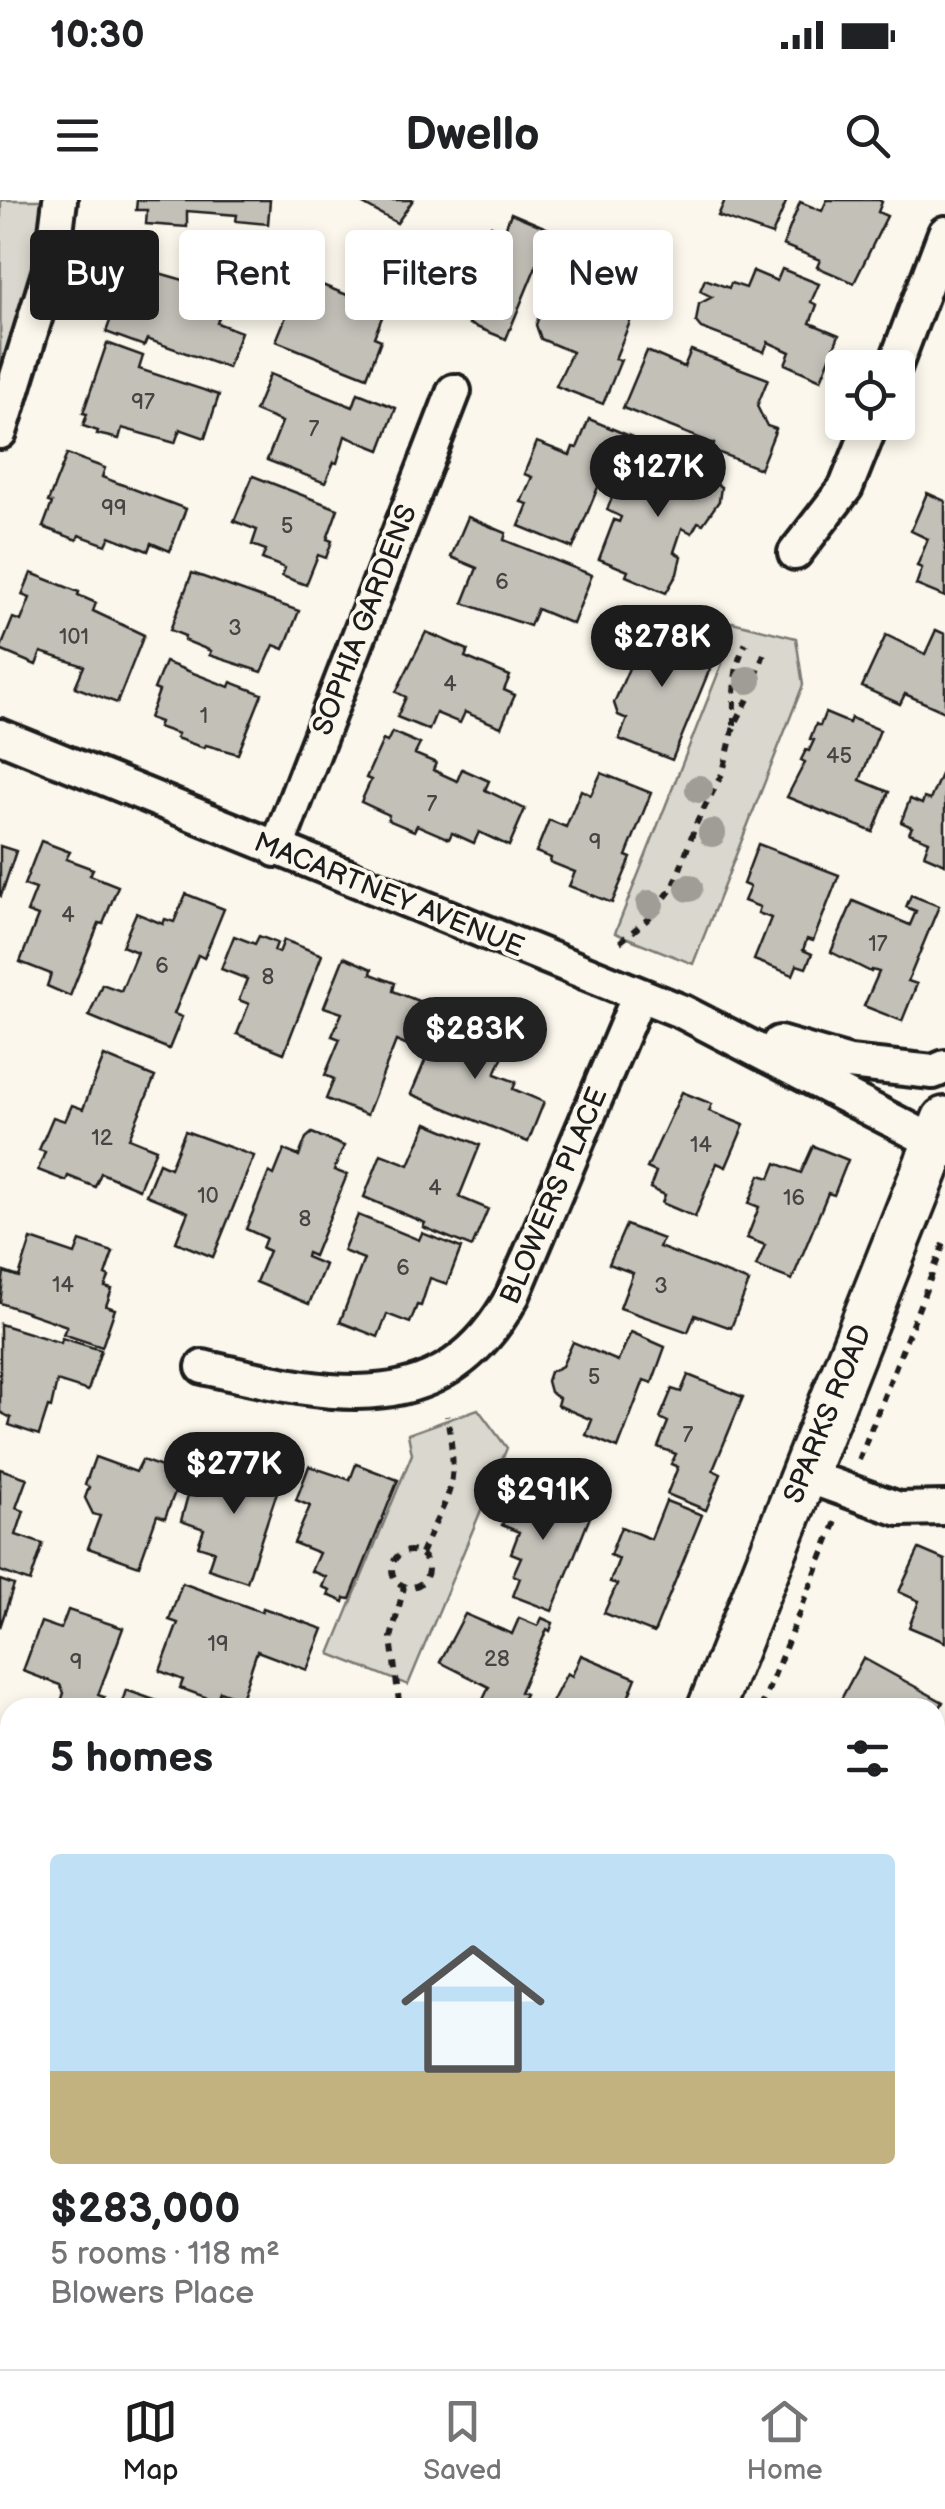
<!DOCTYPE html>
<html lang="en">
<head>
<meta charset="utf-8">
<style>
  :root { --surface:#fff; --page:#f6f6f6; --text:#202124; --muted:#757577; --line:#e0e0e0; --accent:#1c1c1c }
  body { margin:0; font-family:"Balsamiq Sans",sans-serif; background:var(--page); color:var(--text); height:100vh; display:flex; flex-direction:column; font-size:38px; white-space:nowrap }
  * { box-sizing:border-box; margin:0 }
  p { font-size:32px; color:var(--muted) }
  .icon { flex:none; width:55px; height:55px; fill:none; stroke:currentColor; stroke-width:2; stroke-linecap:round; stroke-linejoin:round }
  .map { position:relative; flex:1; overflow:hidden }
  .drawer { position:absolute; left:0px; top:1498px; width:945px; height:672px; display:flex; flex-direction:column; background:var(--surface); border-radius:30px 30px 0 0; box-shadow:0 5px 15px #0003 }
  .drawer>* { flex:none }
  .hud { position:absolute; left:30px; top:30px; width:885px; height:90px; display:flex; gap:20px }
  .controls { position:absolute; left:825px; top:150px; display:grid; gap:20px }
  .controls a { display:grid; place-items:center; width:90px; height:90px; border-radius:10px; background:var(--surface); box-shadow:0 5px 15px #0003; font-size:50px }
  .price { position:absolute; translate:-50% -85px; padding:0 22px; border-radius:35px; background:var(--accent); color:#fff; font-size:32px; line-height:65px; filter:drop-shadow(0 2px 5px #0008) }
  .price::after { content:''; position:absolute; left:50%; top:60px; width:30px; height:22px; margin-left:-15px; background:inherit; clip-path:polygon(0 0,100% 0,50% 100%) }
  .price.active { background:#222; color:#fff }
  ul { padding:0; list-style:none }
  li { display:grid; align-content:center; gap:20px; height:530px; padding:0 50px }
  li+li { border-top:2px solid var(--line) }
  li span { display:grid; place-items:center; height:310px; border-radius:10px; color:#555 }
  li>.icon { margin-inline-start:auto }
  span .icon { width:180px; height:180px; fill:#fffc; stroke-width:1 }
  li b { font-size:42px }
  h2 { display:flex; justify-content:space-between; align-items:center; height:120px; padding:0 50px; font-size:42px }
  .tag { padding:0 35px; border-radius:10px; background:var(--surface); box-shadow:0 5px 15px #0003; font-size:35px; line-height:90px }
  .tag.active { background:var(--accent); color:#fff }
  .status { display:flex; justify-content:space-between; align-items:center; height:70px; padding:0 50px; background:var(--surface); direction:ltr }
  .status svg { height:28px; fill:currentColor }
  header { display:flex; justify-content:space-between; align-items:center; height:130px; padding:0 50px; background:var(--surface); font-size:45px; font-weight:600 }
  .dock { display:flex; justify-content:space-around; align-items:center; height:140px; border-top:2px solid var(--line); background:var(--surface); font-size:28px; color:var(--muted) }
  .dock a { display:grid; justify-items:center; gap:5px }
  .dock .active { color:var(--accent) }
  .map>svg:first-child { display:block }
</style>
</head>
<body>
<div class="status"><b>10:30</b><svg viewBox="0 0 49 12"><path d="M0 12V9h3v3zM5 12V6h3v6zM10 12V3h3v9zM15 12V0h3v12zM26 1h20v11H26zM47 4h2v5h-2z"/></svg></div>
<header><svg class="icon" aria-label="menu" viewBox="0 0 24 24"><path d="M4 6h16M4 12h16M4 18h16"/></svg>Dwello<svg class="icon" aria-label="search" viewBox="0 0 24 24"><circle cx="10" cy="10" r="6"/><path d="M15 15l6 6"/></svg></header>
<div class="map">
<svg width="945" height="2169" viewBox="0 0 945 2169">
  <rect width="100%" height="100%" fill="#fbf7ec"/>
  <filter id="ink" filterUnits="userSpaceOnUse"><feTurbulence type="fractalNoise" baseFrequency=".01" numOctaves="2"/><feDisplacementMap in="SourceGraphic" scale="20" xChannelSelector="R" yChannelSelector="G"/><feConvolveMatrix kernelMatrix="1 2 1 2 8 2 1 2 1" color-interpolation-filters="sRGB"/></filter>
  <g filter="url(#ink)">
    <g fill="#dad7ce" stroke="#7b7a75" stroke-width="2.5">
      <path d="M 1,0 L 45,0 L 35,74 L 0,187 Z"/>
      <path d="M 732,422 L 796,438 L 803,485 L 693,764 L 615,733 L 725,456 Z"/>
      <path d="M 478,1209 L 507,1248 L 408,1485 L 330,1454 L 412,1254 L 408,1234 Z"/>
    </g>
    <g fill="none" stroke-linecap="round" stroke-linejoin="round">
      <path stroke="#74726e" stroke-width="11" d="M 512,2169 L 513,2166"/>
    </g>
    <g fill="#c3c0b8" stroke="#1c1c1c" stroke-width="2.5">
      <path d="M 137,0 L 270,0 L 268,24 L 236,21 L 237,15 L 187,11 L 187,27 L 146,24 L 147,10 L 136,10 Z"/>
      <path d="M 356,0 L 413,0 L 397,23 Z"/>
      <path d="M 725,0 L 787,0 L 772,35 L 718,16 Z"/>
      <path d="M 827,0 L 879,0 L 882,2 L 878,12 L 887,16 L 854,83 L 817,67 L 820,60 L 783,45 L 800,2 L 822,11 Z"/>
      <path d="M 511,13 L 551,30 L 506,139 L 469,124 L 481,96 L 460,87 L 464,78 L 443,69 L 458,32 L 484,42 L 491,26 L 504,32 Z"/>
      <path d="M 606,46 L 653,65 L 615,159 L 621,160 L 603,204 L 556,186 L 572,152 L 541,139 L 536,125 L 540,113 L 552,105 L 561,85 L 579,77 L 584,79 L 591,61 L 599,65 Z"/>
      <path d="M 782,69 L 819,84 L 811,102 L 817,105 L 810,123 L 839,135 L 821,180 L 785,164 L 790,152 L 768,142 L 764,152 L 701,128 L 696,122 L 699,104 L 712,97 L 700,91 L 705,79 L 729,88 L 731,83 L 746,88 L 753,71 L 777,81 Z"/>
      <path d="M 159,73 L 208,87 L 207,90 L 226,97 L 217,123 L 241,132 L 228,168 L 147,139 L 144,146 L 106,132 L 120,93 L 145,101 L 148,91 L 152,93 Z"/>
      <path d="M 317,83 L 385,110 L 374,137 L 381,140 L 367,177 L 276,141 L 294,97 L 309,103 Z"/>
      <path d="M 107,143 L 143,156 L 139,169 L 219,195 L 205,238 L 180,229 L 175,243 L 122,228 L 119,239 L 97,234 L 98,231 L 83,226 L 87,214 L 83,213 Z"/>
      <path d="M 691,150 L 768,179 L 757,206 L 767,226 L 776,229 L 760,269 L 712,250 L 714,244 L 623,208 L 647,151 L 684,167 Z"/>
      <path d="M 270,174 L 353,207 L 358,193 L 396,208 L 380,250 L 345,236 L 337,263 L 334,262 L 325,283 L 267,260 L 282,222 L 255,211 Z"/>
      <path d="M 589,219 L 632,237 L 616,274 L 605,270 L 573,348 L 519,326 L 528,304 L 521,302 L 532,277 L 524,274 L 537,242 L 570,255 L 573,247 L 577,248 Z"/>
      <path d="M 67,254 L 105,268 L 102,277 L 186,309 L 170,351 L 151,343 L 148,351 L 110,336 L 106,345 L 79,335 L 77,340 L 43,327 L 52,303 L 48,302 Z"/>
      <path d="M 680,254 L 718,271 L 713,282 L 721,287 L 719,301 L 703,324 L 698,322 L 692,333 L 682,328 L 674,352 L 681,356 L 677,374 L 666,393 L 626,376 L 628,371 L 599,359 L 614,320 L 619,322 L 621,317 L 607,310 L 622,273 L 646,284 L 653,269 L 668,276 L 672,273 Z"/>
      <path d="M 253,276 L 338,309 L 327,339 L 332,341 L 326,358 L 318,355 L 306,385 L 282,376 L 285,368 L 262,359 L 266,350 L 252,345 L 257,330 L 234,321 Z"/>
      <path d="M 927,293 L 945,301 L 945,397 L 916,385 L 922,368 L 917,366 L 928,339 L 911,331 Z"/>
      <path d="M 468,317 L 506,333 L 504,340 L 592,375 L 573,424 L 537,409 L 530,426 L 463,403 L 477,368 L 451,357 Z"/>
      <path d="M 31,373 L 79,392 L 78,395 L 96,403 L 93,411 L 144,435 L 117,503 L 75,487 L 84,466 L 41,452 L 36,465 L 0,450 L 13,418 L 21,421 L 30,398 L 22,395 Z"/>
      <path d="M 192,373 L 299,411 L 284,449 L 274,445 L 262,472 L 209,455 L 211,451 L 184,440 L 185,436 L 170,430 Z"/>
      <path d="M 936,430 L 945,434 L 945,512 L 905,494 L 900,504 L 862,487 L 886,435 L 925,454 Z"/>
      <path d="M 678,431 L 719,447 L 672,560 L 619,539 L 627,519 L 618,515 L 614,503 L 629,468 L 625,460 L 634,441 L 650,434 L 672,445 Z"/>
      <path d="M 426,432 L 468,450 L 465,457 L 510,476 L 504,490 L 515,495 L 501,527 L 465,512 L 460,523 L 436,513 L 429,530 L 397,517 L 406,497 L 396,492 Z"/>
      <path d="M 165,462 L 229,487 L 231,482 L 262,494 L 238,554 L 206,545 L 204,548 L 176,538 L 178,534 L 158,527 L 160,522 L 149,518 L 159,491 L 154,489 Z"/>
      <path d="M 825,513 L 849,523 L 851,518 L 880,530 L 860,580 L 889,592 L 873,632 L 787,597 L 805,562 L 801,560 L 806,550 L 809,551 L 814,540 L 810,539 L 816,524 L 820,526 Z"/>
      <path d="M 392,532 L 420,544 L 415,554 L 436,563 L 433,570 L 457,581 L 462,569 L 489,581 L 485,590 L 525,609 L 509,646 L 479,632 L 474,643 L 452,633 L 449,639 L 417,625 L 414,631 L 388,620 L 389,615 L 361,602 L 371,580 L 366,578 L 383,540 L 387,542 Z"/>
      <path d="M 945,565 L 945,664 L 924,655 L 929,641 L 909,633 L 912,627 L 901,622 L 910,599 L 922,604 L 924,598 L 930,600 Z"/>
      <path d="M 601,573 L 651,593 L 626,656 L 631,658 L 612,703 L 569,686 L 575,672 L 550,662 L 551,658 L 536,652 L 549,620 L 566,627 L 581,590 L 591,595 Z"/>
      <path d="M 41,641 L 70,652 L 66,659 L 93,669 L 90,675 L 118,686 L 103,724 L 99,723 L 70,796 L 47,786 L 51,774 L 20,762 L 38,716 L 27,712 L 36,689 L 24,685 Z"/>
      <path d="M 758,644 L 839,675 L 813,741 L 807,739 L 803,750 L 812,754 L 806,768 L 797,765 L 793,775 L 754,760 L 771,718 L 758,713 L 760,707 L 744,701 L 750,687 L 743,684 Z"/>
      <path d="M 0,646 L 16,651 L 1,696 L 0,695 Z"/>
      <path d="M 186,694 L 224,709 L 204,758 L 198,755 L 174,814 L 182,817 L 169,849 L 89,816 L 102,784 L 121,791 L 137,752 L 122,746 L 136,713 L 163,724 L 165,719 L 174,722 Z"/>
      <path d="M 911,695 L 939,706 L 908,781 L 917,784 L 902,821 L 864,806 L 879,772 L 872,770 L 871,772 L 831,752 L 853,701 L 910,725 L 916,711 L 906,707 Z"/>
      <path d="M 234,736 L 255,744 L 259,736 L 277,743 L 274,751 L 279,753 L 284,740 L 322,755 L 284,853 L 237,834 L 249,804 L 239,800 L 247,779 L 221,769 Z"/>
      <path d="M 344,757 L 372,769 L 371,774 L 395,783 L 393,791 L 426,804 L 410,847 L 396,841 L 367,915 L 326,899 L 334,879 L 325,875 L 340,839 L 332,836 L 342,813 L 324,807 Z"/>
      <path d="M 443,818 L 508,844 L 495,874 L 516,882 L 513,889 L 544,902 L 528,942 L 411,894 Z"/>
      <path d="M 104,856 L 155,877 L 129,938 L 156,949 L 139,989 L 101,973 L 95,987 L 68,976 L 66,981 L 38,970 L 45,952 L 39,950 L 53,917 L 65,921 L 72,905 L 83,909 Z"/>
      <path d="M 682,892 L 712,904 L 709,911 L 744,925 L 726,967 L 717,963 L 695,1017 L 662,1003 L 665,995 L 650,988 L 656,972 L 647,968 Z"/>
      <path d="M 427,923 L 480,945 L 459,997 L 488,1009 L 472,1047 L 423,1027 L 425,1023 L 364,997 L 381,954 L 409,965 Z"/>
      <path d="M 185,931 L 254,956 L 213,1057 L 176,1042 L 188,1012 L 146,995 L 159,963 L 170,968 Z"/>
      <path d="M 312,933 L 344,946 L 334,970 L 347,975 L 314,1056 L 307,1053 L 306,1057 L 325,1065 L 309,1104 L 256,1082 L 269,1051 L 262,1048 L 266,1038 L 246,1029 L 269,972 L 274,975 L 284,950 L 299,956 L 306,938 Z"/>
      <path d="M 813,946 L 848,960 L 834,995 L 828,993 L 792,1080 L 756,1066 L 765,1045 L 747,1038 L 759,1007 L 749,1003 L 760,975 L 770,978 L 776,963 L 801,973 Z"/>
      <path d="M 358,1015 L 419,1040 L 422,1033 L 461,1048 L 447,1084 L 430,1078 L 421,1106 L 417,1105 L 410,1123 L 387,1114 L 378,1137 L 340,1122 L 364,1059 L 343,1051 Z"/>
      <path d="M 626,1025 L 663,1039 L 659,1047 L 749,1082 L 731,1128 L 695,1115 L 688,1132 L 620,1108 L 633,1073 L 609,1064 Z"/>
      <path d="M 31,1039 L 75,1054 L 80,1041 L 113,1052 L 105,1075 L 109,1077 L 105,1087 L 112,1089 L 106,1106 L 115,1109 L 102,1147 L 63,1134 L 67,1126 L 0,1103 L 4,1072 L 19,1077 Z"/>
      <path d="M 0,1124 L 61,1143 L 62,1138 L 101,1150 L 88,1191 L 57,1181 L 51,1208 L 48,1207 L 39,1235 L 9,1225 L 11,1218 L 0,1212 Z"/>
      <path d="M 631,1132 L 665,1147 L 652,1183 L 644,1180 L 618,1248 L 586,1235 L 592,1220 L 557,1205 L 559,1198 L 550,1192 L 547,1181 L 550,1172 L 562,1166 L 573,1142 L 618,1161 Z"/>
      <path d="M 688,1175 L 743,1197 L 713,1270 L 721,1274 L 706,1310 L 667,1294 L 678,1267 L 671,1264 L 676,1254 L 658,1247 L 668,1222 L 660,1218 L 672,1189 L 681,1192 Z"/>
      <path d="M 95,1257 L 136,1272 L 142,1260 L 182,1274 L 165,1318 L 157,1315 L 139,1366 L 88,1348 L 100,1316 L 93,1314 L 85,1298 L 89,1287 L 85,1285 Z"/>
      <path d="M 249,1257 L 285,1268 L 247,1382 L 208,1369 L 214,1351 L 198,1346 L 204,1329 L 181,1321 L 192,1280 L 215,1287 L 218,1279 L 239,1286 Z"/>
      <path d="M 356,1264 L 398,1280 L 350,1399 L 345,1398 L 344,1402 L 328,1395 L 330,1390 L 322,1387 L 326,1377 L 311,1371 L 319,1353 L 294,1343 L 310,1306 L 296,1300 L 309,1266 L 350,1280 Z"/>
      <path d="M 0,1269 L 27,1278 L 16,1308 L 24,1311 L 16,1335 L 43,1344 L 30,1382 L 0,1371 Z"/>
      <path d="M 519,1283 L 562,1296 L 559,1304 L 590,1317 L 552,1411 L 513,1396 L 520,1378 L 513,1375 L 521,1357 L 511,1353 L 519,1332 L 502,1325 Z"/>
      <path d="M 666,1301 L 702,1315 L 654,1433 L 604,1413 L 617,1384 L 610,1382 L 619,1359 L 610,1355 L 621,1327 L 651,1339 Z"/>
      <path d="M 919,1349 L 945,1360 L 945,1442 L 909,1427 L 919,1401 L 899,1392 Z"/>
      <path d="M 0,1380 L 14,1385 L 0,1427 Z"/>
      <path d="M 182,1383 L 262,1412 L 263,1408 L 323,1429 L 307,1470 L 257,1451 L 241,1499 L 220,1491 L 216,1501 L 180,1488 L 183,1480 L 160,1471 L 178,1423 L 169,1420 Z"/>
      <path d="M 68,1410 L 123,1428 L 98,1495 L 104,1497 L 100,1508 L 59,1508 L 64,1493 L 60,1485 L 23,1471 L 41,1422 L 61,1429 Z"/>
      <path d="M 465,1414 L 512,1434 L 519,1418 L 538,1426 L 542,1418 L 553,1423 L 550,1431 L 547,1429 L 520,1492 L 525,1494 L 519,1508 L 479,1508 L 489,1487 L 440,1462 Z"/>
      <path d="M 581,1455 L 636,1478 L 624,1508 L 549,1508 L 567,1473 L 572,1476 Z"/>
      <path d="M 863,1458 L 943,1502 L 935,1517 L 935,1508 L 844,1508 L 838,1505 Z"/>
      <path d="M 126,1490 L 177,1508 L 120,1508 Z"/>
      <path d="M 8,1565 L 10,1565 L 10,1656 L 0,1653 L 4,1630 L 0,1628 L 0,1574 L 4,1575 Z"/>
      <path d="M 945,1572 L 945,1621 L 935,1617 L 935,1598 Z"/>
    </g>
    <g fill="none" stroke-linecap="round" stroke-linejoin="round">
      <defs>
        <g id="minor">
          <path d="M 894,168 L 945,33"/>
          <path d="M 0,232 L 52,63 L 60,0"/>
          <path d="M 795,353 L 846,287 L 872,222"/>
          <path d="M 0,536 L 683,812 L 936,943"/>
          <path d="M 276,650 L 454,191"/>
          <path d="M 779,843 L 849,863 L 933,872 L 945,867"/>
          <path d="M 203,1167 C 325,1195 442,1227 513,1095 L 639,795"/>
          <path d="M 804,1275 L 899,1309 L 945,1308"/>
          <path d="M 0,1722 L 10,1725"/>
        </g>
        <g id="secondary">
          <path d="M 711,1508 L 945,920"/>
          <path d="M 449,2169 L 453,2160"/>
        </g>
      </defs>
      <use href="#minor" stroke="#1c1c1c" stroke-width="40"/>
      <use href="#secondary" stroke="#1c1c1c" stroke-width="52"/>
      <g stroke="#1c1c1c" stroke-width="6" stroke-dasharray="8 8" stroke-linecap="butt">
        <path d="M 734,525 C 734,497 732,468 746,443"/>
        <path d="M 620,742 L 648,719 L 674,686 L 696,624 L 723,572 L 734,526 L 748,499 L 765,451"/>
        <path d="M 859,1260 L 945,1041"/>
        <circle cx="410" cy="1369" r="18"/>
        <path d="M 421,1354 C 450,1288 460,1292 447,1216"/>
        <path d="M 399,1502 L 391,1438 L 404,1387"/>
        <path d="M 761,1508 L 837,1319"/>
      </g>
      <use href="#minor" stroke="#fbf7ec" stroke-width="32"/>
      <use href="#secondary" stroke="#fbf7ec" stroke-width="45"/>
    </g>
    <g fill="#a09d97">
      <circle cx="748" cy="480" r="14"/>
      <circle cx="699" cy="589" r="14"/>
      <circle cx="712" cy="633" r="14"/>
      <circle cx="689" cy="688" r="14"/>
      <circle cx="650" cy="704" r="14"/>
    </g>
  </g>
  <g text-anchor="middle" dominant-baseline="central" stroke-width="8" stroke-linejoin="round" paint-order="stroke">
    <g font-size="22" fill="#464543">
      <text x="143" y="202">97</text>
      <text x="314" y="229">7</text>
      <text x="114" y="308">99</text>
      <text x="287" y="326">5</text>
      <text x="502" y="382">6</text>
      <text x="235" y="428">3</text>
      <text x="74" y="437">101</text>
      <text x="450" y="484">4</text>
      <text x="204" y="516">1</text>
      <text x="839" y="556">45</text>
      <text x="432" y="604">7</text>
      <text x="595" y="642">9</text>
      <text x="68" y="715">4</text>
      <text x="878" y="744">17</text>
      <text x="162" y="766">6</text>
      <text x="268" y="777">8</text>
      <text x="102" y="938">12</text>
      <text x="701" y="945">14</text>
      <text x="435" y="988">4</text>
      <text x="208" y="996">10</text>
      <text x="794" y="998">16</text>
      <text x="305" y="1019">8</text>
      <text x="403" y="1068">6</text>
      <text x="63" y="1085">14</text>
      <text x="661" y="1086">3</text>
      <text x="594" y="1177">5</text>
      <text x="688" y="1235">7</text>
      <text x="218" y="1444">19</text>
      <text x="497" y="1459">28</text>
      <text x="76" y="1462">9</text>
    </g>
    <g font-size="28" fill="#1c1c1c" stroke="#fbf7ec">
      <text transform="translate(365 420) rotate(-69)">SOPHIA GARDENS</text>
      <text transform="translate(389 695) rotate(22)">MACARTNEY AVENUE</text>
      <text transform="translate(554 996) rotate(-67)">BLOWERS PLACE</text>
      <text transform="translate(828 1214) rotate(-68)">SPARKS ROAD</text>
    </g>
  </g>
</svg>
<div class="controls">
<a><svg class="icon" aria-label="locate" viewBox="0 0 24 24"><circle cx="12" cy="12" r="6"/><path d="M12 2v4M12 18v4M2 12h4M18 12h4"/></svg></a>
</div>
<b class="price" style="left:658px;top:320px">$127K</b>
<b class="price" style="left:662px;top:490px">$278K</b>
<b class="price active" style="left:475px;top:882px">$283K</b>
<b class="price" style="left:234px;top:1317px">$277K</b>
<b class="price" style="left:543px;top:1343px">$291K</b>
<div class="hud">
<a class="tag active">Buy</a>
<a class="tag">Rent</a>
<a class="tag">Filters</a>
<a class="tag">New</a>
</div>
<section class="drawer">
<h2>5 homes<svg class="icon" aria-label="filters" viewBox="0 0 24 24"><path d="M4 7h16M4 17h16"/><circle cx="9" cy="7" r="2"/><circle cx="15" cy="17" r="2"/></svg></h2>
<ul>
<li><span style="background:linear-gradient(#bfe0f5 70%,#c2b280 0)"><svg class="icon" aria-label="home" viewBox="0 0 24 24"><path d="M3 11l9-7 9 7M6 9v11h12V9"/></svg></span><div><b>$283,000</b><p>5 rooms · 118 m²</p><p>Blowers Place</p></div></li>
</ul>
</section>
</div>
<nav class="dock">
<a class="active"><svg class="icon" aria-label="map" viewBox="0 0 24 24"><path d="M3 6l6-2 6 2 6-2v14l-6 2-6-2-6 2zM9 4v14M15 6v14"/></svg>Map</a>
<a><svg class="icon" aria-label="saved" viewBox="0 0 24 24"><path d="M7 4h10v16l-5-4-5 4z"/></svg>Saved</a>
<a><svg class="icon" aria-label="home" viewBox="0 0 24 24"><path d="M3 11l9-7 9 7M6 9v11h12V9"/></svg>Home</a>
</nav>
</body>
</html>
